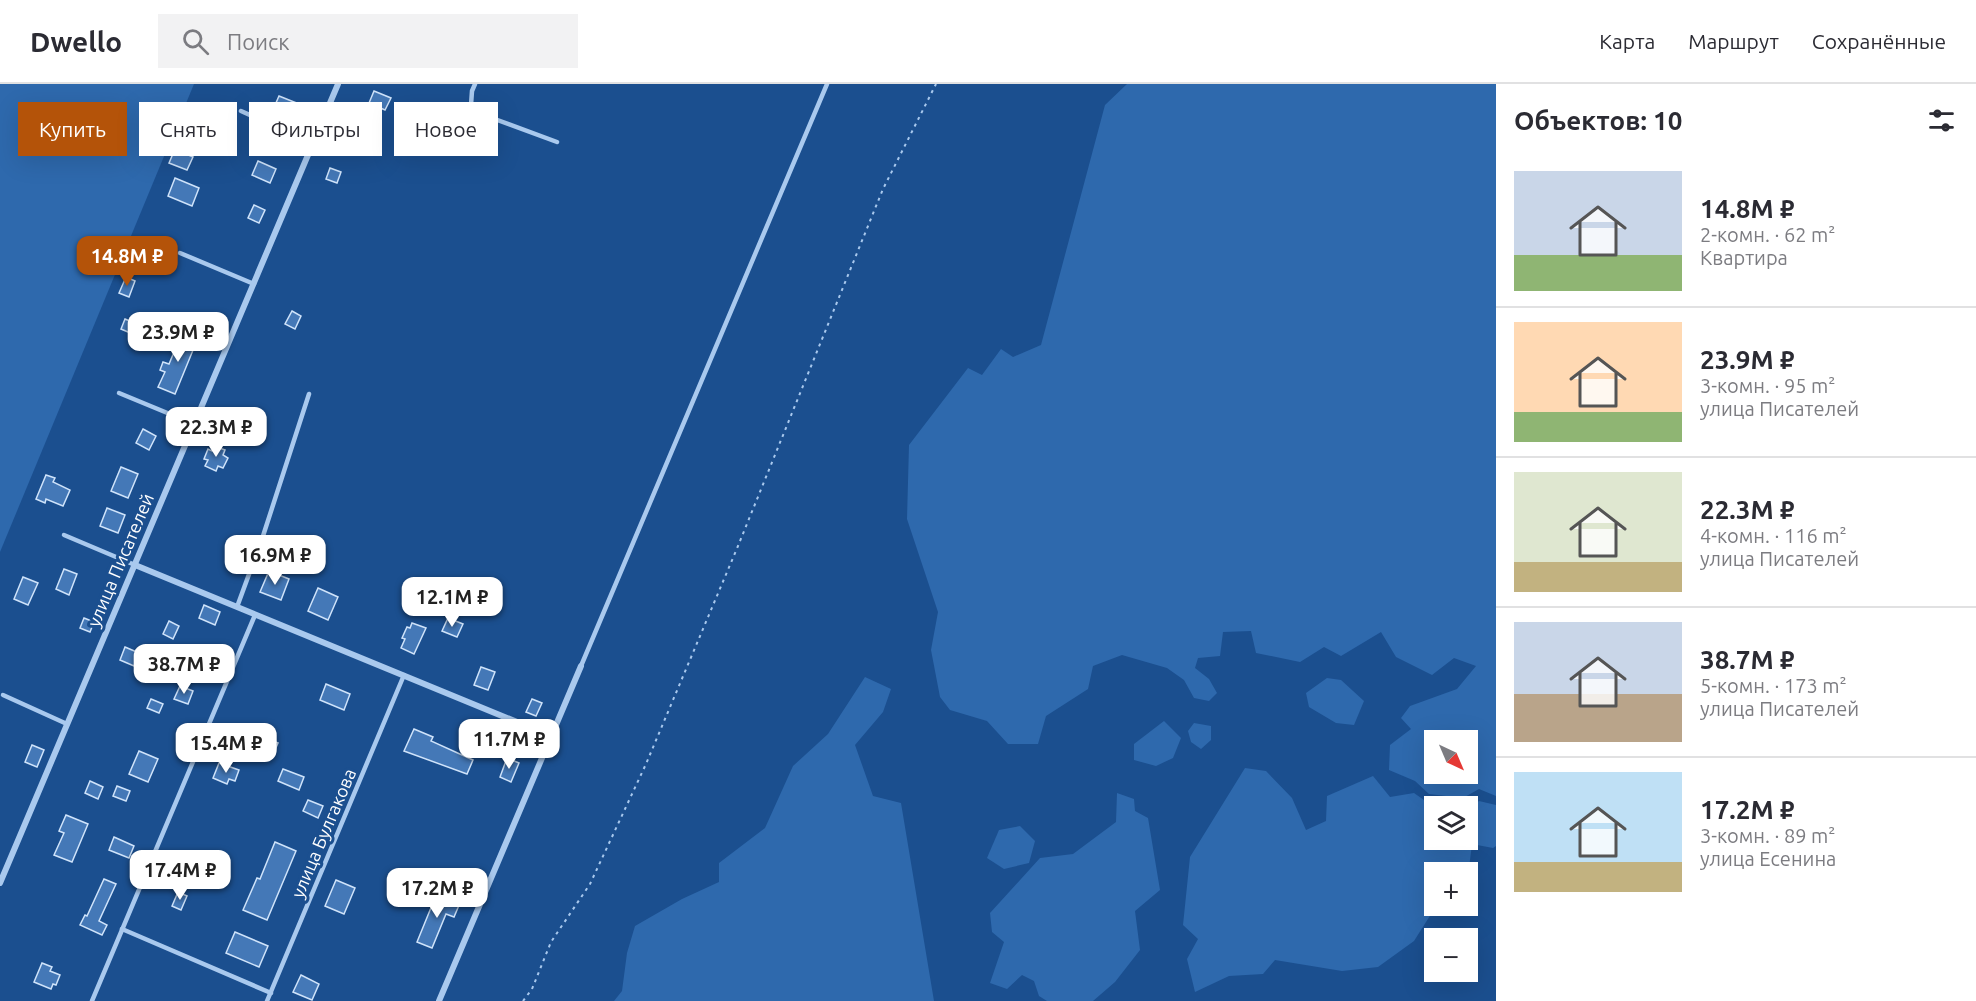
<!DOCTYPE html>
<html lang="ru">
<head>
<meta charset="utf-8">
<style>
  :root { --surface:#fff; --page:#f2f2f3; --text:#2b2b33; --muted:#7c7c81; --line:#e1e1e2; --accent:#b45309 }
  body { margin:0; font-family:Ubuntu,sans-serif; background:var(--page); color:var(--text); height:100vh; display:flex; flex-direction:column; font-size:22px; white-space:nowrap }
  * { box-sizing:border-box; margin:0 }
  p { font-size:20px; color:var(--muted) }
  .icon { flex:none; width:33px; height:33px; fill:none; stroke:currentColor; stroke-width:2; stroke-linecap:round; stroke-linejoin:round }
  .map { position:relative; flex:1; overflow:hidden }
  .panel { display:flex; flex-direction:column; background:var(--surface); width:480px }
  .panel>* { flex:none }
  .banner { position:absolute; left:18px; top:18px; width:570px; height:54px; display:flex; gap:12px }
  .needle { width:39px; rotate:136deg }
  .buttons { position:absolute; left:1424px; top:646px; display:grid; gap:12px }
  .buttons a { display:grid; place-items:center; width:54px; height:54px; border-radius:0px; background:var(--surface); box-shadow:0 6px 24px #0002; font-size:30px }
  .price { position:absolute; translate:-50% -51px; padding:0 14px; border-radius:12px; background:#fff; color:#222; font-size:20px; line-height:39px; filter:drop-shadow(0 2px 3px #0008) }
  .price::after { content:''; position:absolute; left:50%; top:36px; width:18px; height:14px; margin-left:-9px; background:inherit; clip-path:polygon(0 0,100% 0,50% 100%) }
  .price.active { background:var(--accent); color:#fff }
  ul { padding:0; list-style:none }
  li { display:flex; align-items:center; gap:18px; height:150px; padding:0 18px }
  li+li { border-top:2px solid var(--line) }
  li span { display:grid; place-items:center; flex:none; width:168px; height:120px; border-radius:0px; color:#555 }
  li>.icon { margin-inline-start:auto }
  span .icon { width:72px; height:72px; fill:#fffc; stroke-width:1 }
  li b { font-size:26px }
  h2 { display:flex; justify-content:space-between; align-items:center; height:72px; padding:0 18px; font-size:26px }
  .pill { padding:0 21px; border-radius:0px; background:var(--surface); box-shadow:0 6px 24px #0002; font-size:21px; line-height:54px }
  .pill.active { background:var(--accent); color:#fff }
  header { display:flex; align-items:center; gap:36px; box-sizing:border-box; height:84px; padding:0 30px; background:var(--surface); border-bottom:2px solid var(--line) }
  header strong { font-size:28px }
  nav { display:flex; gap:33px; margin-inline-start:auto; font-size:21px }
  .search { width:420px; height:54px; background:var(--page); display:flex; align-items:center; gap:15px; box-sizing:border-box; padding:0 21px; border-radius:0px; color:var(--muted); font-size:22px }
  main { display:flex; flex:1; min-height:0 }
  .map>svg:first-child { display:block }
</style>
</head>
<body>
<header>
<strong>Dwello</strong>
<div class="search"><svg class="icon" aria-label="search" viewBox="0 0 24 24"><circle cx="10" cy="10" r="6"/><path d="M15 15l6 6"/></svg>Поиск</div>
<nav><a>Карта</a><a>Маршрут</a><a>Сохранённые</a></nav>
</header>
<main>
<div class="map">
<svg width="1496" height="917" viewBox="0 0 1496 917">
  <rect width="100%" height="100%" fill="#1b4f8f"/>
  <g fill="#2e69ad" fill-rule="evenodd">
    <path d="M 0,0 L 194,0 L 0,468 Z"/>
    <path d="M 1127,0 L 1496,0 L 1496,712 L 1479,705 L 1463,714 L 1429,710 L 1415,697 L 1389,686 L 1390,661 L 1411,645 L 1401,634 L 1410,622 L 1457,605 L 1476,582 L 1454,574 L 1432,591 L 1396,573 L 1381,548 L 1341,572 L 1324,563 L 1300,578 L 1256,569 L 1251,547 L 1223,548 L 1220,572 L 1198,574 L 1195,584 L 1209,595 L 1217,609 L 1209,617 L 1194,614 L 1184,596 L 1167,584 L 1122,571 L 1093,582 L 1088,605 L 1046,632 L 1038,660 L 1008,660 L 987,637 L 950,626 L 940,613 L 931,566 L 938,528 L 907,435 L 909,361 L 968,284 L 982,291 L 1001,265 L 1013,273 L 1041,261 L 1105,21 ZM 1434,657 L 1467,657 L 1467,690 L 1434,690 Z"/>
    <path d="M 865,593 L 891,605 L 883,628 L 855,661 L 873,712 L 901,719 L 934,917 L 614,917 L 622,907 L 627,869 L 635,842 L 682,815 L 719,798 L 719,779 L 765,744 L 793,682 L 828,650 Z"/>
    <path d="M 1327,594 L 1341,596 L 1364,617 L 1354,641 L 1336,639 L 1309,623 L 1306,609 Z"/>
    <path d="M 1164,637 L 1181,654 L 1173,674 L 1156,682 L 1134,676 L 1134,660 Z"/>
    <path d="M 1194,639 L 1211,642 L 1211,656 L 1201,665 L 1191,658 L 1188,647 Z"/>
    <path d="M 1245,684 L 1266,687 L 1292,714 L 1306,746 L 1326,737 L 1327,712 L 1373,692 L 1390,713 L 1414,709 L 1434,723 L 1434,756 L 1467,756 L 1467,727 L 1479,717 L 1496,721 L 1496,762 L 1493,764 L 1472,760 L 1467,800 L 1467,789 L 1434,789 L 1434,822 L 1452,822 L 1449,825 L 1433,827 L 1414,857 L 1378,883 L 1342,887 L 1275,876 L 1263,890 L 1229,892 L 1195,908 L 1187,875 L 1198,855 L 1183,841 L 1190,773 Z"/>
    <path d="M 1117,709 L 1134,715 L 1135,727 L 1148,734 L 1160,806 L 1135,827 L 1140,866 L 1115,898 L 1093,917 L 1047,917 L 1039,912 L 1034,897 L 1022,891 L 1007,905 L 990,899 L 1004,858 L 992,848 L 990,829 L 1040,774 L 1073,770 L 1116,738 Z"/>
    <path d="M 1020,742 L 1035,757 L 1029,779 L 1004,785 L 987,774 L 999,746 Z"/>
  </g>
  <g fill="#4478b7" stroke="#cfe3fa" stroke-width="1.5">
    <path d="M 374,7 L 391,14 L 385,26 L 369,19 Z"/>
    <path d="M 279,12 L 304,22 L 297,39 L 272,28 Z"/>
    <path d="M 175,65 L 193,73 L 187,86 L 169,79 Z"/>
    <path d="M 258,77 L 276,85 L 270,99 L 252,91 Z"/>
    <path d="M 330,84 L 341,88 L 337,99 L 326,95 Z"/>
    <path d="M 175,94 L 199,104 L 192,122 L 168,112 Z"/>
    <path d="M 254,121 L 265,126 L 259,139 L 248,134 Z"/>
    <path d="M 126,193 L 135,197 L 129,213 L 119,209 Z"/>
    <path d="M 292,227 L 301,232 L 295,245 L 285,240 Z"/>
    <path d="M 125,235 L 139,241 L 135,251 L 121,245 Z"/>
    <path d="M 183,247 L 198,254 L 175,310 L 158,303 L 165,288 L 160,286 L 163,278 L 169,280 Z"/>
    <path d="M 230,340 L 240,345 L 236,355 L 225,350 Z"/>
    <path d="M 143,345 L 156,352 L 149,366 L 136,359 Z"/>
    <path d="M 214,362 L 225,366 L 223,371 L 228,374 L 223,384 L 218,382 L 216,387 L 205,382 L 208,376 L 204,375 L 208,365 L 212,367 Z"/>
    <path d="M 121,383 L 138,390 L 128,414 L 111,407 Z"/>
    <path d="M 46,391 L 55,394 L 53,398 L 70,406 L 63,422 L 46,415 L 45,419 L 36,415 Z"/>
    <path d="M 107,424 L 125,431 L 118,449 L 100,442 Z"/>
    <path d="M 64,485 L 77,490 L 69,511 L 56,505 Z"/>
    <path d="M 269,487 L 289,495 L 281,516 L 260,508 Z"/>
    <path d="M 23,493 L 38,499 L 28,521 L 14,515 Z"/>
    <path d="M 318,504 L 338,513 L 328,536 L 308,527 Z"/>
    <path d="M 204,521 L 220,528 L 215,541 L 199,534 Z"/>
    <path d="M 84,534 L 94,538 L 90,548 L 80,544 Z"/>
    <path d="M 448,534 L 463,540 L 457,553 L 442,547 Z"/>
    <path d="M 169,537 L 179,542 L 173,555 L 163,550 Z"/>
    <path d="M 412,539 L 426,544 L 414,570 L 401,564 L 405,555 L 402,554 L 407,543 L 410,544 Z"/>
    <path d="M 125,563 L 139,569 L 134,582 L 120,576 Z"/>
    <path d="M 481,583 L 495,588 L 488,606 L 474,601 Z"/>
    <path d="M 326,600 L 350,610 L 344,626 L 320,616 Z"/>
    <path d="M 180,602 L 193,607 L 188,620 L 174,615 Z"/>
    <path d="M 151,615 L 163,620 L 159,629 L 147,624 Z"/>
    <path d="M 532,615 L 542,619 L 536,632 L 526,628 Z"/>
    <path d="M 414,645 L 433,653 L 431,657 L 473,676 L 467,690 L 404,667 Z"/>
    <path d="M 268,655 L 278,659 L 272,673 L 262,669 Z"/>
    <path d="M 32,661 L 44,666 L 37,683 L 25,678 Z"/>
    <path d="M 139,667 L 158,675 L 148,698 L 129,690 Z"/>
    <path d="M 507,674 L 519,679 L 511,698 L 500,693 Z"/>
    <path d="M 219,679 L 239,686 L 235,697 L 229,695 L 227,700 L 213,694 Z"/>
    <path d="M 283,685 L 304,693 L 299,706 L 278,697 Z"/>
    <path d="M 90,697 L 103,703 L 98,715 L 85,709 Z"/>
    <path d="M 117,702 L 130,707 L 126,717 L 113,712 Z"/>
    <path d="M 308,716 L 323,722 L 318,734 L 303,727 Z"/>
    <path d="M 66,731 L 88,740 L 72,778 L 54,771 L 64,749 L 59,747 Z"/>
    <path d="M 114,753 L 134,762 L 129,774 L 109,766 Z"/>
    <path d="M 275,758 L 296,767 L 267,836 L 243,826 L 257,794 L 260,795 Z"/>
    <path d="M 179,776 L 194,783 L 187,801 L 172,794 Z"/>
    <path d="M 104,795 L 116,800 L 99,837 L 107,841 L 102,851 L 80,841 L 85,831 L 87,832 Z"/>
    <path d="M 336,796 L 355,804 L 344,830 L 325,822 Z"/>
    <path d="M 178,808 L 187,812 L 181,826 L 172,822 Z"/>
    <path d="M 437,809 L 460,819 L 454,833 L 446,830 L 432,864 L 417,858 Z"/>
    <path d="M 235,848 L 268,862 L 259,883 L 226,869 Z"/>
    <path d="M 42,879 L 52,883 L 50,887 L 60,891 L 56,901 L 53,900 L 51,905 L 34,898 Z"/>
    <path d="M 301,891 L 319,900 L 312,916 L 293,908 Z"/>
  </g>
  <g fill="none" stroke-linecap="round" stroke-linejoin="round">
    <path stroke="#a9c9ee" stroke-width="2" stroke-dasharray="3 4.5" stroke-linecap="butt" d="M 523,917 L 532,905 L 551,858 L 590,800 L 646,680 L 738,462 L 883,105 L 936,0"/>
    <g stroke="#a9c9ee" stroke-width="4.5">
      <path d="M 475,0 L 472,7 L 471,21 L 481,30 L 557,58"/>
      <path d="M 241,27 L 313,59"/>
      <path d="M 180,169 L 254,200"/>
      <path d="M 119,309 L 194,340"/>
      <path d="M 64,451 L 135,481"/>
      <path d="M 237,523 L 263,452 L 309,310"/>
      <path d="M 581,582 L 827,0"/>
      <path d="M 3,611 L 67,640"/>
      <path d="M 122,845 L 271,909"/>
      <path d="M 92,917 L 255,531"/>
      <path d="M 267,917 L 404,591"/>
    </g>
    <g stroke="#a9c9ee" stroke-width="6">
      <path d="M 135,481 L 551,652"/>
      <path d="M 0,799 L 338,0"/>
      <path d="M 439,917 L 581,582"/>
    </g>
  </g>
  <g text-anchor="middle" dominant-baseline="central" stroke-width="6" stroke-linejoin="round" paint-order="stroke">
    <g font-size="18" fill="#fff" stroke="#1b4f8f">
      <text transform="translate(120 476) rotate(-67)">улица Писателей</text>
      <text transform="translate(323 749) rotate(-67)">улица Булгакова</text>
    </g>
  </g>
</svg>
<div class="buttons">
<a><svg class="needle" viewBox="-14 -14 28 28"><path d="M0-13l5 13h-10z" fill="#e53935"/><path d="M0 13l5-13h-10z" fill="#7c7c81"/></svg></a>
<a><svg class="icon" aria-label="layers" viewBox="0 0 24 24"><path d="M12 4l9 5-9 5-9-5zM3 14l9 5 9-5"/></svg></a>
<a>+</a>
<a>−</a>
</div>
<b class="price active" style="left:127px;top:203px">14.8M ₽</b>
<b class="price" style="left:178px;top:279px">23.9M ₽</b>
<b class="price" style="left:216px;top:374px">22.3M ₽</b>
<b class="price" style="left:275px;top:502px">16.9M ₽</b>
<b class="price" style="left:452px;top:544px">12.1M ₽</b>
<b class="price" style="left:184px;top:611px">38.7M ₽</b>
<b class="price" style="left:509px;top:686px">11.7M ₽</b>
<b class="price" style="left:226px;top:690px">15.4M ₽</b>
<b class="price" style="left:180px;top:817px">17.4M ₽</b>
<b class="price" style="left:437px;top:835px">17.2M ₽</b>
<div class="banner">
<a class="pill active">Купить</a>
<a class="pill">Снять</a>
<a class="pill">Фильтры</a>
<a class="pill">Новое</a>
</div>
</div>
<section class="panel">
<h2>Объектов: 10<svg class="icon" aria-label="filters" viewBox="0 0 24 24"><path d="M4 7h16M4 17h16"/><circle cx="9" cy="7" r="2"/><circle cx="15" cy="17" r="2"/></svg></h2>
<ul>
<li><span style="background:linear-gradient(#c9d6e8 70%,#8fb573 0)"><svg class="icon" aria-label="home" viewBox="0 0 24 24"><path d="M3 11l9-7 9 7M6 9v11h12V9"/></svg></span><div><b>14.8M ₽</b><p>2-комн. · 62 m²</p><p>Квартира</p></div></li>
<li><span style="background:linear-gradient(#ffd9b3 75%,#8fb573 0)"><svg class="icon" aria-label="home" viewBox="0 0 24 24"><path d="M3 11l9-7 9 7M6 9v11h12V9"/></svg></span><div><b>23.9M ₽</b><p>3-комн. · 95 m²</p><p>улица Писателей</p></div></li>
<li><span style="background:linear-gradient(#dfe7d0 75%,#c2b280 0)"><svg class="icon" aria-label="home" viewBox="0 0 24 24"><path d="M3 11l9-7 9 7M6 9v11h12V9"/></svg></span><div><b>22.3M ₽</b><p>4-комн. · 116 m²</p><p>улица Писателей</p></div></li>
<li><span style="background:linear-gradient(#c9d6e8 60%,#b9a48a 0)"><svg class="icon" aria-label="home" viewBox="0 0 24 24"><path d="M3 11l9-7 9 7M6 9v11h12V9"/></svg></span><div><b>38.7M ₽</b><p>5-комн. · 173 m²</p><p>улица Писателей</p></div></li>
<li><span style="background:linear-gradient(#bfe0f5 75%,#c2b280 0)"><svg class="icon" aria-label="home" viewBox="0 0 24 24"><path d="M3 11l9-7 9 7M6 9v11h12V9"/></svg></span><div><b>17.2M ₽</b><p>3-комн. · 89 m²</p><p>улица Есенина</p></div></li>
</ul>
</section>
</main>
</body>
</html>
